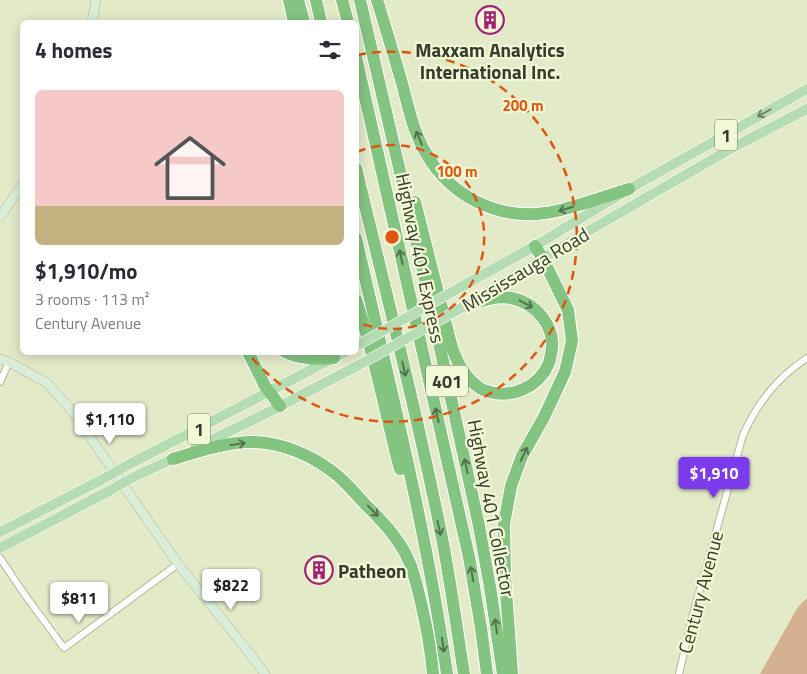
<!DOCTYPE html>
<html lang="en">
<head>
<meta charset="utf-8">
<style>
  :root { --surface:#fff; --page:#f7f7f7; --text:#2b2b33; --muted:#7c7c81; --accent:#7c3aed }
  body { margin:0; font-family:"Titillium Web",sans-serif; background:var(--page); color:var(--text); height:100vh; display:flex; flex-direction:column; font-size:19px; white-space:nowrap }
  * { box-sizing:border-box; margin:0 }
  p { font-size:16px; color:var(--muted) }
  .icon { flex:none; width:28px; height:28px; fill:none; stroke:currentColor; stroke-width:2; stroke-linecap:round; stroke-linejoin:round }
  .map { position:relative; flex:1; overflow:hidden }
  .drawer { position:absolute; left:20px; top:20px; width:339px; height:335px; display:flex; flex-direction:column; background:var(--surface); border-radius:8px; box-shadow:0 2px 12px #0003 }
  .drawer>* { flex:none }
  .price { position:absolute; translate:-50% -42px; padding:0 11px; border-radius:5px; background:#fff; color:#222; font-size:16px; line-height:32px; filter:drop-shadow(0 1px 2px #0008) }
  .price::after { content:''; position:absolute; left:50%; top:30px; width:15px; height:11px; margin-left:-8px; background:inherit; clip-path:polygon(0 0,100% 0,50% 100%) }
  .price.current { background:var(--accent); color:#fff }
  ul { padding:0; list-style:none }
  li { display:grid; align-content:center; gap:10px; height:265px; padding:0 15px }
  li span { display:grid; place-items:center; height:155px; border-radius:8px; color:#555 }
  li>.icon { margin-inline-start:auto }
  span .icon { width:90px; height:90px; fill:#fffc; stroke-width:1 }
  li b { font-size:21px }
  h2 { display:flex; justify-content:space-between; align-items:center; height:60px; padding:0 15px; font-size:21px }
  .map>svg:first-child { display:block }
</style>
</head>
<body>
<div class="map">
<svg width="807" height="674" viewBox="0 0 807 674">
  <rect width="100%" height="100%" fill="#e3eac8"/>
  <path fill="#d4b191" d="M 807,598 L 807,674 L 760,674 L 798,607 Z"/>
  <g fill="none" stroke-linecap="round" stroke-linejoin="round">
    <defs>
      <g id="street">
        <path d="M 0,382 L 9,362"/>
        <path d="M 0,558 L 25,595 L 64,648 L 178,564"/>
        <path d="M 679,674 L 693,614 L 743,435 C 758,402 777,378 807,358"/>
      </g>
      <g id="secondary">
        <path d="M 92,22 L 96,0"/>
        <path d="M 0,217 L 22,185"/>
        <path d="M 0,359 L 9,362 L 47,383 L 72,411 L 178,564 L 250,654 L 265,674"/>
      </g>
      <g id="primary">
        <path d="M 459,288 L 535,246 L 629,189 L 807,89"/>
        <path d="M 474,300 L 578,237 L 732,148 L 807,109"/>
        <path d="M 195,448 L 263,415 L 359,365"/>
        <path d="M 128,465 L 345,352"/>
        <path d="M 134,477 L 179,456"/>
        <path d="M 0,532 L 101,480"/>
        <path d="M 0,548 L 109,491"/>
      </g>
      <g id="highway">
        <path d="M 289,0 L 294,22"/>
        <path d="M 298,0 L 304,22"/>
        <path d="M 316,0 L 321,22"/>
        <path d="M 342,0 L 348,22"/>
        <path d="M 360,0 L 425,279 L 479,526 L 490,587 L 503,674"/>
        <path d="M 377,0 C 386,29 395,58 403,87 C 409,110 414,134 427,155 C 451,196 498,220 545,213 C 558,212 570,207 582,204 C 598,199 613,194 629,189"/>
        <path d="M 356,57 L 469,557 L 481,628 L 487,674"/>
        <path d="M 356,168 C 386,293 418,417 443,543 C 451,586 457,630 464,674"/>
        <path d="M 415,202 L 451,344 C 456,361 464,378 480,388 C 482,390 487,391 490,392 C 513,398 538,387 548,365 C 550,362 550,358 551,354 C 557,328 537,303 511,298 C 495,295 478,302 463,307"/>
        <path d="M 356,238 C 389,383 426,527 447,674"/>
        <path d="M 356,300 C 375,355 385,413 400,469"/>
        <path d="M 248,352 L 265,386 L 280,406"/>
        <path d="M 285,352 C 301,360 317,359 334,358"/>
        <path d="M 173,459 C 197,452 226,442 251,442 C 282,442 314,456 338,476 C 347,484 356,494 364,503 C 381,520 398,537 408,559 C 415,574 418,591 422,607 C 427,629 431,651 433,674"/>
        <path d="M 512,674 L 505,577 L 504,524 L 511,486 L 522,456 L 544,417 L 565,372 L 572,341 L 568,310 L 543,259 L 535,246"/>
      </g>
    </defs>
    <use href="#street" stroke="#b1b897" stroke-width="8"/>
    <use href="#secondary" stroke="#b1b897" stroke-width="10"/>
    <use href="#primary" stroke="#fff" stroke-width="11"/>
    <use href="#highway" stroke="#fff" stroke-width="14"/>
    <use href="#street" stroke="#fff" stroke-width="6"/>
    <use href="#secondary" stroke="#daedd9" stroke-width="9"/>
    <use href="#primary" stroke="#b5dcb3" stroke-width="10"/>
    <use href="#highway" stroke="#84c481" stroke-width="12"/>
    <defs>
      <g id="primary-bridge">
        <path d="M 356,346 L 459,288"/>
        <path d="M 359,365 L 463,307"/>
        <path d="M 101,480 L 128,465"/>
        <path d="M 109,491 L 134,477"/>
      </g>
    </defs>
    <use href="#primary-bridge" stroke="#fff" stroke-width="11" stroke-linecap="butt"/>
    <use href="#primary-bridge" stroke="#b5dcb3" stroke-width="10"/>
  </g>
  <defs><path id="oneway-shaft" d="M-6 0H5M1.5-3L5.5 0L1.5 3" fill="none" stroke-width="1.6" stroke-linecap="round" stroke-linejoin="round" transform="scale(1.25)"/></defs>
  <use stroke="#708369" href="#oneway-shaft" transform="translate(764 113) rotate(151)"/>
  <g stroke="#56714f">
    <use href="#oneway-shaft" transform="translate(419 138) rotate(-113)"/>
    <use href="#oneway-shaft" transform="translate(566 209) rotate(163)"/>
    <use href="#oneway-shaft" transform="translate(401 257) rotate(-102)"/>
    <use href="#oneway-shaft" transform="translate(526 304) rotate(28)"/>
    <use href="#oneway-shaft" transform="translate(404 369) rotate(77)"/>
    <use href="#oneway-shaft" transform="translate(437 415) rotate(-103)"/>
    <use href="#oneway-shaft" transform="translate(238 444) rotate(-8)"/>
    <use href="#oneway-shaft" transform="translate(524 454) rotate(-64)"/>
    <use href="#oneway-shaft" transform="translate(466 466) rotate(-102)"/>
    <use href="#oneway-shaft" transform="translate(373 511) rotate(46)"/>
    <use href="#oneway-shaft" transform="translate(439 528) rotate(78)"/>
    <use href="#oneway-shaft" transform="translate(472 574) rotate(-100)"/>
    <use href="#oneway-shaft" transform="translate(496 626) rotate(-98)"/>
    <use href="#oneway-shaft" transform="translate(443 645) rotate(82)"/>
  </g>
  <g fill="none" stroke="#df570e" stroke-width="2.5" stroke-dasharray="9 6">
    <path d="M357 152A92 92 0 1 1 357 322"/>
    <path d="M357 55A185 185 0 1 1 248 353"/>
  </g>
  <defs>
    <symbol id="building-ring" viewBox="-11 -11 22 22"><circle r="9.5" fill="#f0f8d5" stroke="#9f2277" stroke-width="1.5"/><path d="M-4-6H4V6H1V3H-1V6H-4ZM-2.5-4.3h1.7v1.8h-1.7ZM.8-4.3h1.7v1.8H.8ZM-2.5-1h1.7V.8h-1.7ZM.8-1h1.7V.8H.8Z" fill="#9f2277"/></symbol>
  </defs>
  <g fill-rule="evenodd">
    <use href="#building-ring" x="474" y="4" width="32" height="32"/>
    <use href="#building-ring" x="303" y="554" width="32" height="32"/>
  </g>
  <g text-anchor="middle" dominant-baseline="central" stroke-width="4.5" stroke-linejoin="round" paint-order="stroke">
    <g fill="#f0f8d5" stroke="#6e735f" stroke-width="1">
      <rect x="715" y="119.5" width="22" height="31" rx="4"/>
      <rect x="426" y="365.5" width="42" height="31" rx="4"/>
      <rect x="188" y="413.5" width="22" height="31" rx="4"/>
    </g>
    <g font-size="18" font-weight="bold" fill="#373a2d">
      <text x="726" y="135">1</text>
      <text x="447" y="381">401</text>
      <text x="199" y="429">1</text>
    </g>
    <g font-size="19" font-weight="bold" fill="#373a2d" stroke="#f0f8d5">
      <text x="490" y="49">Maxxam Analytics<tspan x="490" dy="22">International Inc.</tspan></text>
      <text x="338" y="570" text-anchor="start">Patheon</text>
    </g>
    <g font-size="19" fill="#373a2d" stroke="#f0f8d5">
      <text transform="translate(421 258) rotate(78)">Highway 401 Express</text>
      <text transform="translate(525 269) rotate(-31)">Mississauga Road</text>
      <text transform="translate(492 508) rotate(79)">Highway 401 Collector</text>
      <text transform="translate(700 592) rotate(-75)">Century Avenue</text>
    </g>
  </g>
  <circle cx="392" cy="237" r="8" fill="#df570e" stroke="#f0f8d5" stroke-width="2.5"/>
  <g font-size="15" text-anchor="middle" font-weight="bold" fill="#df570e" stroke="#f0f8d5" stroke-width="4.5" stroke-linejoin="round" paint-order="stroke">
    <text x="523" y="111">200 m</text>
    <text x="457" y="177">100 m</text>
  </g>
</svg>
<b class="price" style="left:110px;top:445px">$1,110</b>
<b class="price current" style="left:714px;top:499px">$1,910</b>
<b class="price" style="left:231px;top:611px">$822</b>
<b class="price" style="left:79px;top:624px">$811</b>
<section class="drawer">
<h2>4 homes<svg class="icon" aria-label="filters" viewBox="0 0 24 24"><path d="M4 7h16M4 17h16"/><circle cx="9" cy="7" r="2"/><circle cx="15" cy="17" r="2"/></svg></h2>
<ul>
<li><span style="background:linear-gradient(#f6c9c9 75%,#c2b280 0)"><svg class="icon" aria-label="home" viewBox="0 0 24 24"><path d="M3 11l9-7 9 7M6 9v11h12V9"/></svg></span><div><b>$1,910/mo</b><p>3 rooms · 113 m²</p><p>Century Avenue</p></div></li>
</ul>
</section>
</div>
</body>
</html>
